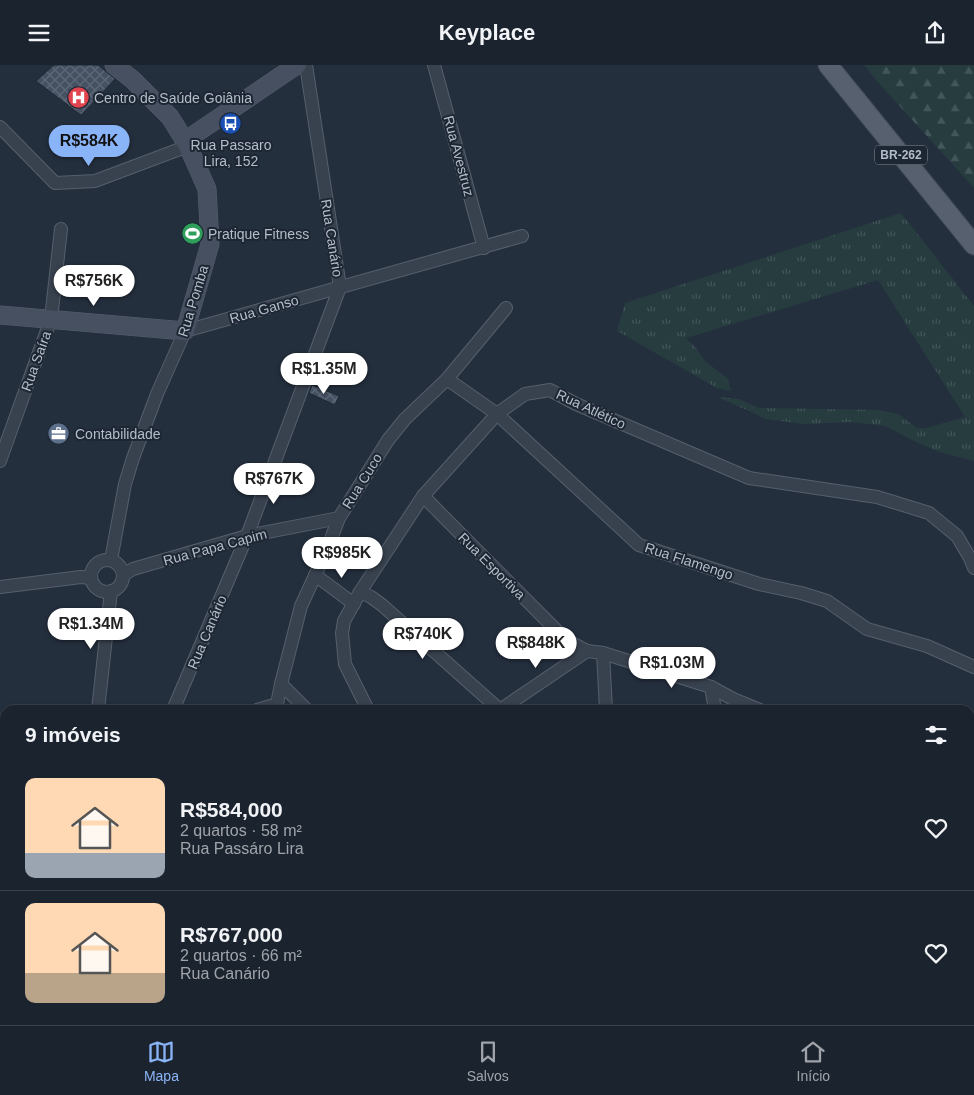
<!DOCTYPE html>
<html lang="pt">
<head>
<meta charset="utf-8">
<style>
  :root { --surface:#1b232e; --page:#242b36; --text:#f1f3f6; --muted:#a0a4aa; --line:#39404a; --accent:#8ab4f8 }
  body { margin:0; font-family:Helvetica,sans-serif; background:var(--page); color:var(--text); height:100vh; display:flex; flex-direction:column; font-size:19px; white-space:nowrap }
  * { box-sizing:border-box; margin:0 }
  p { font-size:16px; color:var(--muted) }
  .icon { flex:none; width:28px; height:28px; fill:none; stroke:currentColor; stroke-width:2; stroke-linecap:round; stroke-linejoin:round }
  .map { position:relative; flex:1; overflow:hidden }
  .panel { position:absolute; left:0px; top:640px; width:975px; height:320px; display:flex; flex-direction:column; background:var(--surface); border-radius:15px 15px 0 0; box-shadow:0 1px 4px #0004,0 0 0 1px var(--line) }
  .panel>* { flex:none }
  .price { position:absolute; translate:-50% -42px; padding:0 11px; border-radius:18px; background:#fff; color:#222; font-size:16px; line-height:32px; filter:drop-shadow(0 1px 2px #0008) }
  .price::after { content:''; position:absolute; left:50%; top:30px; width:15px; height:11px; margin-left:-8px; background:inherit; clip-path:polygon(0 0,100% 0,50% 100%) }
  .price.on { background:var(--accent); color:#111 }
  ul { padding:0; list-style:none }
  li { display:flex; align-items:center; gap:15px; height:125px; padding:0 25px }
  li+li { border-top:1px solid var(--line) }
  li span { display:grid; place-items:center; flex:none; width:140px; height:100px; border-radius:10px; color:#555 }
  li>.icon { margin-inline-start:auto }
  span .icon { width:60px; height:60px; fill:#fffc; stroke-width:1 }
  li b { font-size:21px }
  h2 { display:flex; justify-content:space-between; align-items:center; height:60px; padding:0 25px; font-size:21px }
  header { display:flex; justify-content:space-between; align-items:center; height:65px; padding:0 25px; background:var(--surface); font-size:22px; font-weight:800 }
  .tab-bar { display:flex; justify-content:space-around; align-items:center; height:70px; border-top:1px solid var(--line); background:var(--surface); font-size:14px; color:var(--muted) }
  .tab-bar a { display:grid; justify-items:center; gap:2px }
  .tab-bar .on { color:var(--accent) }
  .map>svg:first-child { display:block }
</style>
</head>
<body>
<header><svg class="icon" aria-label="menu" viewBox="0 0 24 24"><path d="M4 6h16M4 12h16M4 18h16"/></svg>Keyplace<svg class="icon" aria-label="share" viewBox="0 0 24 24"><path d="M12 15V3M7 8l5-5 5 5M5 13v7h14v-7"/></svg></header>
<div class="map">
<svg width="974" height="960" viewBox="0 0 974 960">
  <defs>
    <pattern id="grass-tufts" width="24" height="20" patternUnits="userSpaceOnUse" patternTransform="scale(1.25)"><rect width="24" height="20" fill="#263c3f"/><path d="M3 7l-1-3M5 7V3M7 7l1-3M15 17l-1-3M17 17v-4M19 17l1-3" fill="none" stroke="#435659"/></pattern>
    <pattern id="forest-firs" width="22" height="20" patternUnits="userSpaceOnUse" patternTransform="scale(1.25)"><rect width="22" height="20" fill="#263c3f"/><path d="M5 1l3.5 6h-7zM16 11l3.5 6h-7z" fill="#435659"/></pattern>
    <pattern id="building-cross-hatch" width="8" height="8" patternUnits="userSpaceOnUse" patternTransform="scale(1.25)"><rect width="8" height="8" fill="#455162"/><path d="M0 0l8 8M0 8l8-8" fill="none" stroke="#5d6877"/></pattern>
  </defs>
  <rect width="100%" height="100%" fill="#242f3e"/>
  <path fill="url(#grass-tufts)" d="M 901,148 L 974,241 L 974,396 L 939,387 L 914,376 L 885,361 L 850,357 L 803,359 L 766,354 L 718,332 L 739,334 L 759,343 L 879,345 L 898,349 L 917,363 L 926,363 L 965,352 L 878,215 L 686,273 L 697,284 L 705,296 L 728,314 L 731,326 L 717,323 L 617,266 L 625,238 Z"/>
  <g fill="url(#forest-firs)">
    <path d="M 864,0 L 974,0 L 974,123 L 876,15 Z"/>
    <path d="M 970,908 L 974,911 L 974,960 L 758,960 L 762,955 L 970,955 Z"/>
  </g>
  <g fill="url(#building-cross-hatch)" stroke="#1f2835">
    <path d="M 54,0 L 98,0 L 115,14 L 81,50 L 36,16 Z"/>
    <path d="M 312,320 L 339,331 L 335,340 L 309,328 Z"/>
  </g>
  <g fill="none" stroke-linecap="round" stroke-linejoin="round">
    <defs>
      <g id="street">
        <path d="M 434,0 L 484,183"/>
        <path d="M 0,62 L 55,118 L 95,116 L 188,81"/>
        <path d="M 447,314 L 497,349 L 639,480 L 759,519 L 801,528 L 827,536 L 867,564 L 927,581 L 974,602"/>
        <path d="M 0,396 L 51,254 L 61,164"/>
        <path d="M 423,431 L 566,575 L 587,586 L 603,588 L 711,622 L 733,634 L 760,645"/>
        <path d="M 111,495 L 125,419 L 133,393 L 157,329 L 185,266 L 522,171"/>
        <circle cx="107" cy="511" r="16"/>
        <path d="M 123,510 L 133,504 L 247,471 L 339,453"/>
        <path d="M 315,510 L 354,539"/>
        <path d="M 0,522 L 81,512 L 91,513"/>
        <path d="M 360,527 L 371,532 L 382,540 L 500,645"/>
        <path d="M 603,588 L 606,645"/>
        <path d="M 711,622 L 715,645"/>
        <path d="M 98,645 L 111,526"/>
        <path d="M 173,645 L 247,471 L 340,222 L 306,0"/>
        <path d="M 257,645 L 277,639 L 281,619"/>
        <path d="M 307,645 L 281,619 L 301,541 L 326,487 L 339,453 L 388,375 L 405,354 L 447,314 L 506,243"/>
        <path d="M 368,645 L 345,599 L 342,568 L 344,556 L 360,527 L 423,431 L 497,349 L 525,329 L 550,325 L 576,339 L 749,413 L 877,432 L 929,448 L 957,471 L 970,493 L 974,503"/>
        <path d="M 500,645 L 587,586"/>
        <path d="M 0,660 L 5,661"/>
        <path d="M 970,728 L 974,729"/>
        <path d="M 0,773 L 5,768"/>
        <path d="M 0,853 L 5,851"/>
        <path d="M 205,955 L 208,960"/>
        <path d="M 698,955 L 701,960"/>
        <path d="M 59,960 L 61,955"/>
        <path d="M 285,960 L 288,955"/>
        <path d="M 347,960 L 351,955"/>
        <path d="M 477,960 L 481,955"/>
        <path d="M 583,960 L 584,955"/>
      </g>
      <g id="secondary">
        <path d="M 188,81 L 195,69 L 297,0"/>
        <path d="M 0,250 L 185,266 L 210,179 L 207,124 L 188,81 L 170,52 L 133,15 L 114,0"/>
        <path d="M 970,887 L 974,889"/>
        <path d="M 737,960 L 738,955"/>
      </g>
      <path id="primary" d="M 828,0 L 974,180"/>
    </defs>
    <use href="#street" stroke="#565f6c" stroke-width="14"/>
    <use href="#secondary" stroke="#565f6c" stroke-width="19"/>
    <use href="#primary" stroke="#414a57" stroke-width="21"/>
    <use href="#street" stroke="#38414e" stroke-width="12"/>
    <use href="#secondary" stroke="#465061" stroke-width="18"/>
    <use href="#primary" stroke="#56606e" stroke-width="19"/>
  </g>
  <defs>
    <symbol id="hospital-disc" viewBox="-11 -11 22 22"><circle r="9.5" fill="#e0444e" stroke="#1d2633"/><path d="M-5-5h3v3.5h4V-5h3V5h-3V1.5h-4V5h-3Z" fill="#fff"/></symbol>
    <symbol id="bus-disc" viewBox="-11 -11 22 22"><circle r="9.5" fill="#1a4fb4" stroke="#1d2633"/><path d="M-5-6H5V4H4V6H2V4H-2V6H-4V4H-5ZM-3.5-4V0h7V-4ZM-3.5 1.2v1.5H-2V1.2ZM2 1.2v1.5H3.5V1.2Z" fill="#fff"/></symbol>
    <symbol id="stadium-disc" viewBox="-11 -11 22 22"><circle r="9.5" fill="#2e9e5b" stroke="#1d2633"/><path d="M0-5a6.5 5 0 1 0 0 10a6.5 5 0 1 0 0-10ZM-3.5-1.8h7v3.6h-7Z" fill="#fff"/></symbol>
    <symbol id="office-disc" viewBox="-11 -11 22 22"><circle r="9.5" fill="#5c6f8a" stroke="#1d2633"/><path d="M-6-3h4V-5.5h4V-3h4V5H-6ZM-1-4.5V-3h2v-1.5ZM-6 0V1H6V0Z" fill="#fff"/></symbol>
  </defs>
  <g fill-rule="evenodd">
    <use href="#hospital-disc" x="66" y="20" width="25" height="25"/>
    <use href="#bus-disc" x="218" y="46" width="25" height="25"/>
    <use href="#stadium-disc" x="180" y="156" width="25" height="25"/>
    <use href="#office-disc" x="46" y="356" width="25" height="25"/>
  </g>
  <g text-anchor="middle" dominant-baseline="central" stroke-width="4" stroke-linejoin="round" paint-order="stroke">
    <rect fill="#1d2633" stroke="#878f9c" stroke-width="1" x="875" y="80.5" width="52" height="19" rx="4"/>
    <g font-size="12" font-weight="bold" fill="#b4bcc9">
      <text x="901" y="90">BR-262</text>
    </g>
    <g font-size="14" fill="#b4bcc9" stroke="#1d2633" text-anchor="start">
      <text x="94" y="33">Centro de Saúde Goiânia</text>
      <text x="231" y="80" text-anchor="middle">Rua Passaro<tspan x="231" dy="16">Lira, 152</tspan></text>
      <text x="208" y="169">Pratique Fitness</text>
      <text x="75" y="369">Contabilidade</text>
    </g>
    <g font-size="14" fill="#b4bcc9" stroke="#1d2633">
      <text transform="translate(459 91) rotate(75)">Rua Avestruz</text>
      <text transform="translate(332 173) rotate(81)">Rua Canário</text>
      <text transform="translate(193 236) rotate(-73)">Rua Pomba</text>
      <text transform="translate(264 244) rotate(-16)">Rua Ganso</text>
      <text transform="translate(36 296) rotate(-70)">Rua Saíra</text>
      <text transform="translate(591 344) rotate(25)">Rua Atlético</text>
      <text transform="translate(362 416) rotate(-58)">Rua Cuco</text>
      <text transform="translate(215 482) rotate(-15)">Rua Papa Capim</text>
      <text transform="translate(689 496) rotate(18)">Rua Flamengo</text>
      <text transform="translate(492 501) rotate(45)">Rua Esportiva</text>
      <text transform="translate(207 567) rotate(-67)">Rua Canário</text>
    </g>
  </g>
</svg>
<b class="price on" style="left:89px;top:102px">R$584K</b>
<b class="price" style="left:94px;top:242px">R$756K</b>
<b class="price" style="left:324px;top:330px">R$1.35M</b>
<b class="price" style="left:274px;top:440px">R$767K</b>
<b class="price" style="left:342px;top:514px">R$985K</b>
<b class="price" style="left:91px;top:585px">R$1.34M</b>
<b class="price" style="left:423px;top:595px">R$740K</b>
<b class="price" style="left:536px;top:604px">R$848K</b>
<b class="price" style="left:672px;top:624px">R$1.03M</b>
<section class="panel">
<h2>9 imóveis<svg class="icon" aria-label="filters" viewBox="0 0 24 24"><path d="M4 7h16M4 17h16"/><circle cx="9" cy="7" r="2"/><circle cx="15" cy="17" r="2"/></svg></h2>
<ul>
<li><span style="background:linear-gradient(#ffd9b3 75%,#9aa5b1 0)"><svg class="icon" aria-label="home" viewBox="0 0 24 24"><path d="M3 11l9-7 9 7M6 9v11h12V9"/></svg></span><div><b>R$584,000</b><p>2 quartos · 58 m²</p><p>Rua Passáro Lira</p></div><svg class="icon" aria-label="heart" viewBox="0 0 24 24"><path d="M12 20l-8-8c-3-5 5-10 8-4 3-6 11-1 8 4z"/></svg></li>
<li><span style="background:linear-gradient(#ffd9b3 70%,#b9a48a 0)"><svg class="icon" aria-label="home" viewBox="0 0 24 24"><path d="M3 11l9-7 9 7M6 9v11h12V9"/></svg></span><div><b>R$767,000</b><p>2 quartos · 66 m²</p><p>Rua Canário</p></div><svg class="icon" aria-label="heart" viewBox="0 0 24 24"><path d="M12 20l-8-8c-3-5 5-10 8-4 3-6 11-1 8 4z"/></svg></li>
</ul>
</section>
</div>
<nav class="tab-bar">
<a class="on"><svg class="icon" aria-label="map" viewBox="0 0 24 24"><path d="M3 6l6-2 6 2 6-2v14l-6 2-6-2-6 2zM9 4v14M15 6v14"/></svg>Mapa</a>
<a><svg class="icon" aria-label="saved" viewBox="0 0 24 24"><path d="M7 4h10v16l-5-4-5 4z"/></svg>Salvos</a>
<a><svg class="icon" aria-label="home" viewBox="0 0 24 24"><path d="M3 11l9-7 9 7M6 9v11h12V9"/></svg>Início</a>
</nav>
</body>
</html>
